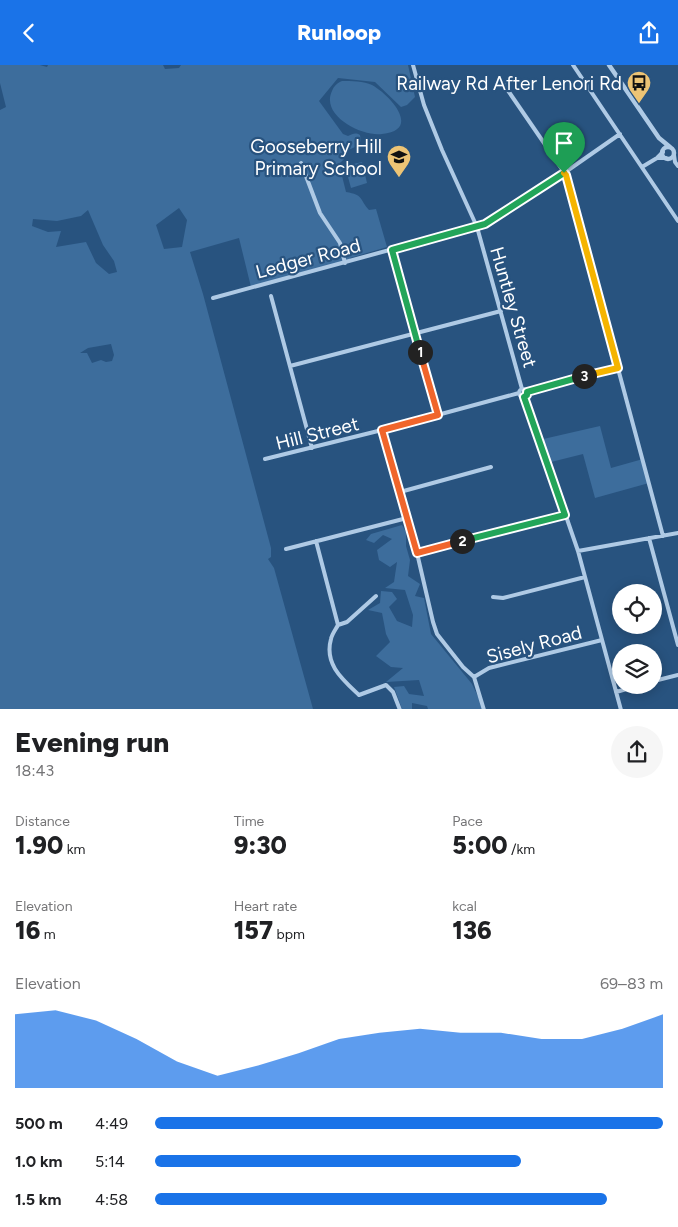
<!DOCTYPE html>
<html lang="en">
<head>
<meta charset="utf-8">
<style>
	:root { --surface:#fff; --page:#f6f6f6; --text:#202124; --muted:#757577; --accent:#1a73e8 }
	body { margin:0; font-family:Figtree,sans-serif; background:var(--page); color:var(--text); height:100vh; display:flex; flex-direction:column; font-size:19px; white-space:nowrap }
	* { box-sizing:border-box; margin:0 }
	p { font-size:16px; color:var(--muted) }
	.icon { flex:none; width:28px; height:28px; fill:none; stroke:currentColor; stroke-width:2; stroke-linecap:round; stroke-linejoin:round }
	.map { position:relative; height:644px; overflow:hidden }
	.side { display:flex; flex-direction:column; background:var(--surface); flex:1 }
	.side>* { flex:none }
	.tools { position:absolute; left:612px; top:519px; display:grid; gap:10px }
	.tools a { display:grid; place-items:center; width:50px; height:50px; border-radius:50%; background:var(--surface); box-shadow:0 2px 12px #0003; font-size:25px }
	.pin { position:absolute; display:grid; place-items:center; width:42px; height:42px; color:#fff; margin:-51px -21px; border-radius:50% 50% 50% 0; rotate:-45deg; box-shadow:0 0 5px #0007 }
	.pin .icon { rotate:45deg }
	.km { position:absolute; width:25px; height:25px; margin:-12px; border-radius:50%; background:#222; color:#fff; font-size:14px; line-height:25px; text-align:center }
	.round { display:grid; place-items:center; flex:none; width:52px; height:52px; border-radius:26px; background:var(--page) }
	.head { display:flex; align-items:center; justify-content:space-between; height:85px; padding:0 15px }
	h1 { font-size:28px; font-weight:800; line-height:38px }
	.figures { display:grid; grid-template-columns:repeat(3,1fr); gap:8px; height:85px; padding:5px 15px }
	.figures div { display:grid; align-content:center }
	.figures b { font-size:25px; font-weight:800 }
	.figures small { font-size:14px; font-weight:400 }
	.figures p { font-size:14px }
	.chart { height:140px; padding:10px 15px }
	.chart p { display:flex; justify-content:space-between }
	.chart svg { width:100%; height:90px; margin-top:5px; fill:var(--accent); opacity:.7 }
	ul { padding:0 15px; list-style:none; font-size:16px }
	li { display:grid; grid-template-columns:80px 60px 1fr; align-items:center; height:38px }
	li i { height:12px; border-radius:6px; background:var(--accent) }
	header { display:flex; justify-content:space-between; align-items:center; height:65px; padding:0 15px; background:var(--accent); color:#fff; font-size:22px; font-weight:800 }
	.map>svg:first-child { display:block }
	.green { fill:#3d6d9c; fill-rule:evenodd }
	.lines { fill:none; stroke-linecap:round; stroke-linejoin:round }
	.minor { stroke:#afcae5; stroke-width:4 }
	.tertiary { stroke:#afcae5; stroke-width:4.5 }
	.split-1-casing { stroke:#fff; stroke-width:10 }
	.split-2-casing { stroke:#fff; stroke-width:10 }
	.split-3-casing { stroke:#fff; stroke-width:10 }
	.split-4-casing { stroke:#fff; stroke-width:10 }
	.split-1 { stroke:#22a559; stroke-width:6 }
	.split-2 { stroke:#f0652b; stroke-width:6 }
	.split-3 { stroke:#22a559; stroke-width:6 }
	.split-4 { stroke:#f5b400; stroke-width:6 }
	.labels { text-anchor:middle; stroke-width:4.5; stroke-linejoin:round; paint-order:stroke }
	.poi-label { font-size:19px; fill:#fff; stroke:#28537f; text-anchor:end }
	.street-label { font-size:19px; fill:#fff; stroke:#28537f }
</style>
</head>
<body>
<header><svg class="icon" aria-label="back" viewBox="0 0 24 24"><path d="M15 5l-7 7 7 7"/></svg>Runloop<svg class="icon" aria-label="share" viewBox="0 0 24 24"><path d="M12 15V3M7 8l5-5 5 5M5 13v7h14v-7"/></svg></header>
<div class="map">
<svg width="678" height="645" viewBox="0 0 678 645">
	<rect width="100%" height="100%" fill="#28537f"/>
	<!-- green -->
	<path class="green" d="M0,0h40l7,2 1,-2h115l2,4 14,-1 2,-3h227l7,32 -8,8 -6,2 -26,-25 -37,-4 -19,23 24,33 5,2c5,-2 7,-4 12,-1l1,6 -6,6 -11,5v7l-5,5 7,28c18,3 13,7 23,18l7,-1 11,38 -37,11 1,3 -100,26 -12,-49 -49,14 13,42 68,254v9l-3,2 6,9 39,141h-313v-599l6,-3 -6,-24zM179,143l8,12 -5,27 -18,2 -8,-24zM88,145l15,35 11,16 3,11 -8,2 -13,-11 -10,-21 -30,5 5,-16 -13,1 -16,-6 1,-7 24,2 24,-5zM111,279l3,11 -2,6 -6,1 -5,-2 -9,3 -5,-10h-7l8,-5z
		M342,16c9,0 22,0 30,4 18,10 50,45 10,49 -19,3 -62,-18 -50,-43 2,-5 5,-8 10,-10z
		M362,97l5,21 -16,5 -6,-22z
		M600,361l11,42 32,-9 6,24 -54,15 -12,-44 -36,9 -8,-23z
		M402,460l4,7v14l4,14 -2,16 12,8 -5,12 9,2 7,36 41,50 12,25h-56l-1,-3 -15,-3v6h-10l-8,-22 10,-1 5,8 15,2 -5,-16 -33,2 17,-14 -12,-1 -15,-11 14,-14 -4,-8 -4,-21 -14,-3 12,-7 1,-12 11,1 5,7 -8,8 8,14 15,6 1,-12 -8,-25 -20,-2 9,-6 3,-20 -7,5 -11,-7 -2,-10 15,-11 -9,-4 -9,8 -8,-3 5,-6z"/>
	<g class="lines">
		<!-- minor -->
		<path class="minor" d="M413,0l11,40 18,45 35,77 45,162
			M573,0l105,156
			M500,14l66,96 97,361
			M674,90l1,7 3,4
			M657,93h9
			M301,98l19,50 20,30 5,20
			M642,102l15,-9 6,-6
			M392,185l46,165
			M271,231l41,152
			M213,233l272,-74 79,-51 56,-39
			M290,301l211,-55
			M519 328a4 4 0 1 1 8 0a4 4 0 1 1-8 0Z
			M527,327l91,-24
			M525,332l53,154 43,159
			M382,365l35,123 16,69 4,12 26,33 11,10 10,33
			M265,394l117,-29 137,-37
			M400,427l91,-25
			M649,473l29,107
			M316,476l22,84c-2,4 -6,9 -7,14 -7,25 11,40 28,56l27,-10 7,7 7,18
			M286,484l121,-31
			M578,486l100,-18
			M417,488l148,-38
			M493,532l10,1 82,-21
			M338,560l9,-3 29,-26
			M474,612l15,-9 113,-28
			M654,616l24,-6
			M616,627l25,-7"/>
		<!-- tertiary -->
		<path class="tertiary" d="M609,0l50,73 11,9
			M662 88a6 6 0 1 1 12 0a6 6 0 1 1-12 0Z"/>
	</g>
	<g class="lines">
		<defs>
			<path id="split-1" d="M420,287l-28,-102 93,-26 79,-51"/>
			<path id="split-2" d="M420,287l18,63 -56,15 35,123 45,-12"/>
			<path id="split-3" d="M462,476l103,-26 -41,-118 3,-2v-3l57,-16"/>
			<path id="split-4" d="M564,108l2,2 52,193 -34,8"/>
		</defs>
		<!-- split-1 casing -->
		<use href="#split-1" class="split-1-casing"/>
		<!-- split-2 casing -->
		<use href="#split-2" class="split-2-casing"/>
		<!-- split-3 casing -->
		<use href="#split-3" class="split-3-casing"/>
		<!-- split-4 casing -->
		<use href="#split-4" class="split-4-casing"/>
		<!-- split-1 -->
		<use href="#split-1" class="split-1"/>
		<!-- split-2 -->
		<use href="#split-2" class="split-2"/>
		<!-- split-3 -->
		<use href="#split-3" class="split-3"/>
		<!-- split-4 -->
		<use href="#split-4" class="split-4"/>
	</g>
	<!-- icons -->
	<defs>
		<symbol id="bus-pin" viewBox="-11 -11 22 30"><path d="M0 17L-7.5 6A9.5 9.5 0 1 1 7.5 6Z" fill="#edc475" stroke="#28537f"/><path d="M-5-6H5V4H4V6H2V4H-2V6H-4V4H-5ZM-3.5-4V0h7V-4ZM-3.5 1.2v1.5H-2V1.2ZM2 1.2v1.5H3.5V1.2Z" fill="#111"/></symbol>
		<symbol id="school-pin" viewBox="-11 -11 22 30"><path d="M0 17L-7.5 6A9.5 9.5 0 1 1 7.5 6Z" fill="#edc475" stroke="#28537f"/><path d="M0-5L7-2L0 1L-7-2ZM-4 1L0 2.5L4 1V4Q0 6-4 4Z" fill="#111"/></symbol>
	</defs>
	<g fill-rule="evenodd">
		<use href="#bus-pin" x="625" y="4" width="28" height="38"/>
		<use href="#school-pin" x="385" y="78" width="28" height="38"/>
	</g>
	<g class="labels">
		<!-- poi labels -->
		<g class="poi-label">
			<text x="622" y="25">Railway Rd After Lenori Rd</text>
			<text x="382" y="88">Gooseberry Hill<tspan x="382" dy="22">Primary School</tspan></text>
		</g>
		<!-- street labels -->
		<g class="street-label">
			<text transform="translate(308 193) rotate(-15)" y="7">Ledger Road</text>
			<text transform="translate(514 242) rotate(74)" y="7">Huntley Street</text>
			<text transform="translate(317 368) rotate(-14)" y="7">Hill Street</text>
			<text transform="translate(534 579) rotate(-15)" y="7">Sisely Road</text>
		</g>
	</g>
</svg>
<div class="tools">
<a><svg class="icon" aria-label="locate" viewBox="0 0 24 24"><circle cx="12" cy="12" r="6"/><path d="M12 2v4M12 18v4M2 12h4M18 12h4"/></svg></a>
<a><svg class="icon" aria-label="layers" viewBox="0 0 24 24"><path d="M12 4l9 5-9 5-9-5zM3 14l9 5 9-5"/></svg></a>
</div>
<div class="pin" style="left:564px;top:108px;background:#1e9e55"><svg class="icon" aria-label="arrive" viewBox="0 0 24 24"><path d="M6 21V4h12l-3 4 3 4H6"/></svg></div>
<b class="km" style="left:420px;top:287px">1</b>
<b class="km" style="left:462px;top:476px">2</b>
<b class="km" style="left:584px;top:311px">3</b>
</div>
<section class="side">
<div class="head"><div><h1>Evening run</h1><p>18:43</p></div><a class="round"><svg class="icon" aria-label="share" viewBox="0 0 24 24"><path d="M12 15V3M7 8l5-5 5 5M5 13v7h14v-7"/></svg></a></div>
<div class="figures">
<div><p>Distance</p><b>1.90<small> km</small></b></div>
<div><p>Time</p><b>9:30</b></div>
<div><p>Pace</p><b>5:00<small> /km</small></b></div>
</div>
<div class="figures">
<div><p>Elevation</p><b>16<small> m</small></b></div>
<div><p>Heart rate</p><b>157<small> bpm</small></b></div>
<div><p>kcal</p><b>136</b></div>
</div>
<div class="chart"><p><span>Elevation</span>69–83 m</p>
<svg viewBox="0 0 160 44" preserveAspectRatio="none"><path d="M0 44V8L10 6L20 11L30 20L40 31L50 38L60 33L70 27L80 20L90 17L100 15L110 17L120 17L130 20L140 20L150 15L160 8V44z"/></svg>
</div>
<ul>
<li><b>500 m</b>4:49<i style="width:100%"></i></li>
<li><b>1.0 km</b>5:14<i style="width:72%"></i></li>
<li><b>1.5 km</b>4:58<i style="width:89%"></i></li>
</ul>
</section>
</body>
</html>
